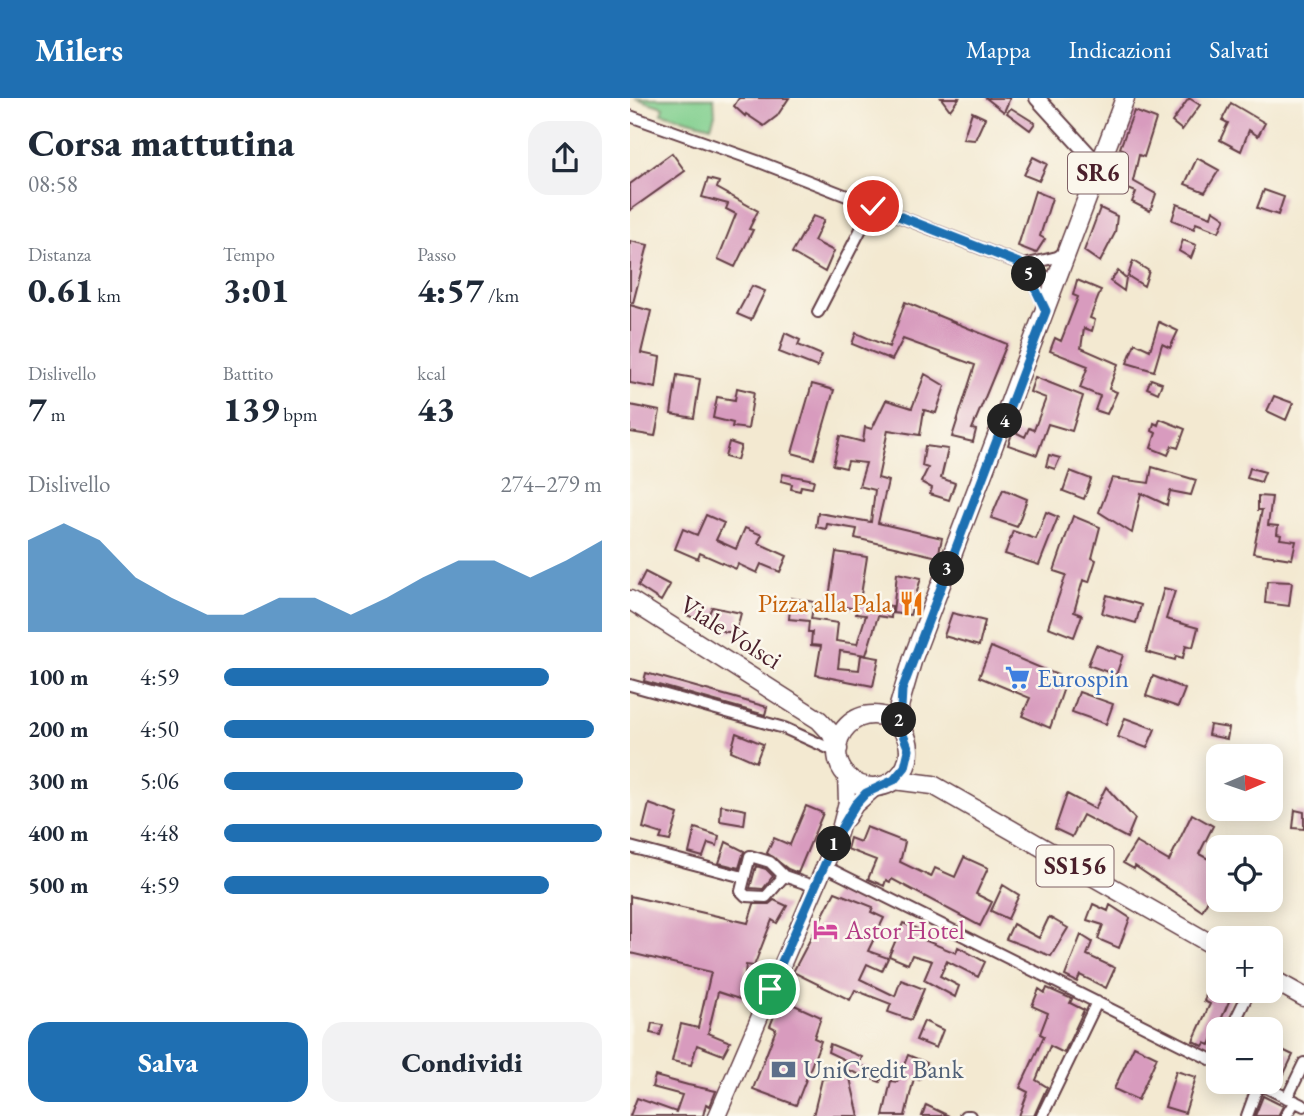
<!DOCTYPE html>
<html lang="it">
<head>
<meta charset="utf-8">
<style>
	:root { --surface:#fff; --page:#f2f2f3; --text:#1f2937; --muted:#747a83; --accent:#1f6fb2 }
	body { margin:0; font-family:"EB Garamond",serif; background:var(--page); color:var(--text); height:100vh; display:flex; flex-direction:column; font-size:26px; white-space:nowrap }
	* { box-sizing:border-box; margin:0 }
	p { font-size:23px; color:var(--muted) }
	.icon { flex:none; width:38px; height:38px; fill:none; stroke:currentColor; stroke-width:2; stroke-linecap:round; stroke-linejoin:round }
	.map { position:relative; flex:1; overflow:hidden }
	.side { display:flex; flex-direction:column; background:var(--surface); width:630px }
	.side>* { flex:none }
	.needle { width:46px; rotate:88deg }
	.controls { position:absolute; left:576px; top:646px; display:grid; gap:14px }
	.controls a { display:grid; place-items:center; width:77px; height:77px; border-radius:14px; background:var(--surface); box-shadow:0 4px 18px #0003; font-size:35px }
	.pin { position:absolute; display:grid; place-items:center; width:60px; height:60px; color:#fff; margin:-30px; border:4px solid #fff; border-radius:50%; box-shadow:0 2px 7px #0007 }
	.km { position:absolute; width:35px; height:35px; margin:-18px; border-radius:50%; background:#222; color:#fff; font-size:19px; line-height:35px; text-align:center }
	.round { display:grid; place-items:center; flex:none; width:74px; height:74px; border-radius:21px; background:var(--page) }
	.headline { display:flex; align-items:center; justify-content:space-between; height:119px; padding:0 28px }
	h1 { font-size:38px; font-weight:800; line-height:52px }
	.figures { display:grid; grid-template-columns:repeat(3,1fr); gap:10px; height:119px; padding:7px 28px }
	.figures div { display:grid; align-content:center }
	.figures b { font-size:35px; font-weight:800 }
	.figures small { font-size:19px; font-weight:400 }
	.figures p { font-size:19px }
	.chart { height:196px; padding:14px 28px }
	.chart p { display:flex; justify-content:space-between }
	.chart svg { width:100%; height:126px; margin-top:7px; fill:var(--accent); opacity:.7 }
	.button { display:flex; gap:14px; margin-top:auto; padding:14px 28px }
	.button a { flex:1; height:80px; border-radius:21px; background:var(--accent); color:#fff; font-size:28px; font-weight:800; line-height:80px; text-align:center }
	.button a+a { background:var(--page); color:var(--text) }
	ul { padding:0 28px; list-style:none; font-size:23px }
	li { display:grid; grid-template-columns:112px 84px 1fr; align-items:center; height:52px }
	li i { height:18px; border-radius:9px; background:var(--accent) }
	header { display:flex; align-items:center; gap:42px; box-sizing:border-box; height:98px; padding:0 35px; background:var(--accent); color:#fff }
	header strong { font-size:33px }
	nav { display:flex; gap:38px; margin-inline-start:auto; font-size:24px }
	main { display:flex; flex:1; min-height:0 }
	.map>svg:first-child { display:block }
	.green { fill:#81cf8e; stroke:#66775c; stroke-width:2 }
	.building { fill:#d89bbe }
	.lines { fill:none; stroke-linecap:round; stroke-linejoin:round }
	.minor-casing { stroke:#633d44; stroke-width:14 }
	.tertiary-casing { stroke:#633d44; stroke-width:18 }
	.secondary-casing { stroke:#633d44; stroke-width:19 }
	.primary-casing { stroke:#633d44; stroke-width:21 }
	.minor { stroke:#fff; stroke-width:10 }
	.tertiary { stroke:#fff; stroke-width:14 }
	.secondary { stroke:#fff; stroke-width:16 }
	.primary { stroke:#fff; stroke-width:18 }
	.route-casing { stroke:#fff; stroke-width:14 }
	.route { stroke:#1f6fb2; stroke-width:9 }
	.labels { text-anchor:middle; stroke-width:5; stroke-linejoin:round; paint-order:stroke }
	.shield { fill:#fbf7ec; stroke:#7f6065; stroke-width:2 }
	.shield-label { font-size:24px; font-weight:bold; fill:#4a1f2b }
	.food-label { font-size:26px; fill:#c56008; stroke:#fbf7ec; text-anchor:end }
	.street-label { font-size:26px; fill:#4a1f2b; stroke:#fbf7ec }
	.shop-label { font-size:26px; fill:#366cbe; stroke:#fbf7ec; text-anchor:start }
	.hotel-label { font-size:26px; fill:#b23c85; stroke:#fbf7ec; text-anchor:start }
	.service-label { font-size:26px; fill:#4e5e75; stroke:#fbf7ec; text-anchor:start }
</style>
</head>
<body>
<header>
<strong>Milers</strong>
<nav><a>Mappa</a><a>Indicazioni</a><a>Salvati</a></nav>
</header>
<main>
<section class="side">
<div class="headline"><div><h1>Corsa mattutina</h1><p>08:58</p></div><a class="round"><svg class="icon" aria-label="share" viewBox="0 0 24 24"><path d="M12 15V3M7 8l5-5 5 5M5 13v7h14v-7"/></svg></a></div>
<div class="figures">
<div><p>Distanza</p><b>0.61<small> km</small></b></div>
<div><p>Tempo</p><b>3:01</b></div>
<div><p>Passo</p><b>4:57<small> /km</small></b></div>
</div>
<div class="figures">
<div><p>Dislivello</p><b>7<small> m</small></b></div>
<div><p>Battito</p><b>139<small> bpm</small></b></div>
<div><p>kcal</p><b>43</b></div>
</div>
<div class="chart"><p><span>Dislivello</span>274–279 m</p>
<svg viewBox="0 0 160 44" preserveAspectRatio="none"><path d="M0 44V12L10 6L20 12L30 25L40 32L50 38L60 38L70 32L80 32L90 38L100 32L110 25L120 19L130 19L140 25L150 19L160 12V44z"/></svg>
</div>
<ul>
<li><b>100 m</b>4:59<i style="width:86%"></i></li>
<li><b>200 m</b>4:50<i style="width:98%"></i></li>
<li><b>300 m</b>5:06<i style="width:79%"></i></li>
<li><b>400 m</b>4:48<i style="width:100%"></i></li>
<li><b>500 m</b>4:59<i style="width:86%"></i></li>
</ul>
<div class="button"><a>Salva</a><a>Condividi</a></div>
</section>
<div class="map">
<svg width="674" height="1018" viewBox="0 0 674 1018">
	<rect width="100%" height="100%" fill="#fbf7ec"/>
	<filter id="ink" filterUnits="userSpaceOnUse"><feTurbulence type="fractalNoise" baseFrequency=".0143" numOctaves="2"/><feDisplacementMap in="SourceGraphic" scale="14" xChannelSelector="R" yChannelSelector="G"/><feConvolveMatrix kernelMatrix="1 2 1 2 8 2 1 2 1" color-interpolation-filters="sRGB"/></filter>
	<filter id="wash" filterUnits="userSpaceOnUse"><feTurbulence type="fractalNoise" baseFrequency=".00686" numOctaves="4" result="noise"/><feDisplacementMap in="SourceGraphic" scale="28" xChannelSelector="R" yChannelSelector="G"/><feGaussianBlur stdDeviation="1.57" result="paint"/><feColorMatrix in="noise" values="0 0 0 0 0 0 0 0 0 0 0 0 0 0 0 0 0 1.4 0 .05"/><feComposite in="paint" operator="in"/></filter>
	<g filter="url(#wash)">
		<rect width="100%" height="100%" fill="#f3e9d1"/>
		<!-- green -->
		<path class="green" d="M5,0h79l1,16 -4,12 -49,-13 1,-6z"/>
		<g id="blocks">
			<!-- building -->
			<path class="building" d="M109,0h50l-12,18 -13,10 -18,-12 -1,2 -11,-10z
				M311,0h18l-9,12z
				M356,0h24l-6,14z
				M559,0l11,7 -18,25 -10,-8z
				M601,5l34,20 -7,13 -9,-6 -8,21 -21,-11 8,-17 -6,-3z
				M381,10l24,15 -5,7 -23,-17z
				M504,13l22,8 -12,38 -5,-2 -6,26 23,13 -6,17 -18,-9 4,-10 -25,-10 14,-32 -5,-2z
				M342,14l13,6 -10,22 -12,-1z
				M42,55l13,18 -55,39v-26z
				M403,59l14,7 -8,17 -15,-6z
				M567,60l22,12 -14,22 -20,-8z
				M78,81l11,3 -2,6 41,23 -9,18 4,1 -18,37 -17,-8 18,-45 -10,-5 2,-5 -26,-7z
				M634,92l20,7 -6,18 -21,-7z
				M405,93l17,7 -12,38 5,3 -9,14 -18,-7z
				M547,106l34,13 2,-7 12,8 -6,14 -23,-9 -2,6 -22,-9z
				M470,110l17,8 -2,17 -15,29 -16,-11z
				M183,118l11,4 -10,21 20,10 -9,21 -33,-19z
				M553,142l13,5 -5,13 -12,-7z
				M0,143l18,4 -15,58 -3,-1z
				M503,163l16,10 -5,15 -16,-10z
				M488,173l8,7 -2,13 -14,-10z
				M447,182l24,10 -11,28 5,2 -3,11 -8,-3 -3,20 37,16 -9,25 8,3 -10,22 -12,-4 5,-14 -20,-8 8,-22 -38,-15 5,-13 6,3 17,-44 -5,-2z
				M122,188l13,5 -14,29 -14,-6z
				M275,204l102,42 -35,85 4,1 -3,12 -21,-5 23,-72 -72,-26 -11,21 -40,-16 4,-11 33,14z
				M0,207l21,6 -10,42 19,4 -4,31 -26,-5z
				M529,224l19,9 -8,17 -8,-4 -8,27 -27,-8 8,-20 15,7z
				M155,235l15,7 -2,5 24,10 -5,12 -38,-15z
				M295,276l20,12 -9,27 -12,-3 -4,25 -32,-5 -10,48 10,3 -10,42 64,15 -4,19 -83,-19 2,-9 -30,-5 -1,5 -10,-2 2,-14 53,9 4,-32 -16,-4 7,-23 -18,-2 -2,7 -13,-3 7,-29 23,6 2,-15 7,2 14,-29 26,8z
				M47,277l23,4 -6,39 -23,-4z
				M405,279l48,19 -11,35 -24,-7 -11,31 -29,-10 5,-14 12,6 4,-9 5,2 12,-32 -16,-6z
				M521,281l11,4 -4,10 -11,-5z
				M182,286l22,6 -20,69 -22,-6z
				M107,290l17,4 -6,37 -16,-2 1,-4 -20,-5 4,-21 18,3z
				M644,298l19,7 -7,17 -19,-9z
				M0,307l30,6 -5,25 -25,-4z
				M530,321l25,10 -7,19 -6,-2 -4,9 -17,-7 5,-15 -4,-2 2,-8 4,2z
				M99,344l12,4 -4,14 -12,-3z
				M295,348l23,3 -7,29 14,5 -6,17 -19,-6 2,-6 -11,-6 7,-14 -6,-2z
				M419,357l11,3 -5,11 -9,-3z
				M522,369l44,13 -5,15 -21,-4 -3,14 -26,-12 -9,40 -33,-21 13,-34 37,5z
				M620,370l15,4 -4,10 -14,-4z
				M440,373l21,8 -7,20 -21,-8z
				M153,376l31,6 -2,8 -11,-2 -1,5 -9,-2 1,-5 -11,-3z
				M373,391l24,10 -10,28 -26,-9z
				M628,398l14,1 -4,28 10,1 -1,8 4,1 -1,4 16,2 -4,18 -39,-6 9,-43h-4z
				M416,414l12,5 -19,48 -34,-11 8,-23 23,8z
				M76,417l18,8 -8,17 20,9 9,-21 17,7 -4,8 29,13 -7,16 -19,-8 -4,9 -19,-9 -2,5 -36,-16 -2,6 -23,-10 8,-20 14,6z
				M443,418l27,11 -8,31 4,2 -7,22 -6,-2 -9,32 8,3 -8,22 -26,-10 18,-52 -12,-4z
				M206,454l31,5 -7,44 32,5 -1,12 -13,-2 -12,39 -26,-4 -2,17 21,2 2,-15 18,3 -6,28 -57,-11 5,-29 -10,-1 1,-13h-4l1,-11 -20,-2 2,-21 23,4 -3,17 27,4 -2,18 21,3 9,-29 -10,-1 1,-5 -29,-5z
				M15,474l25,13 -9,16 -23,-15z
				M267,475l24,5 -11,37 -17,-2z
				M637,483l25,1 -3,24 -24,-3z
				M534,490l11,3 -9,28 32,9 -5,19 -7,-2 -3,13 -7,-2 -1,4 -29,-8z
				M477,497l34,10 -5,18 -34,-10z
				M62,508l16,10 4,-9 29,6 -5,19h-11l-38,-17z
				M322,515l33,8 -6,25 -35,-10z
				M466,547l27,10 -7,20 -28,-10z
				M361,549l76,32 -17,49 -28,-12 8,-18 -51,-21z
				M16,575l121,34 -2,8 -121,-34z
				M523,578l32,13 -7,18 -32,-11z
				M449,594l34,12 -7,20 -34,-12z
				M495,620l30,11 -8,19 -29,-11z
				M580,627l19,3 -2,11 -19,-4z
				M106,635l27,11 -7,18 -25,-11z
				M476,689l29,32 -8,19 -44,-23 -11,22 -17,-8 12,-35 28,15z
				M19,706l29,10 -8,27 -10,-2 2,-5 -19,-6z
				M91,707l25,5 -2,15 -24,-4z
				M176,708l17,7 -25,60 -10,-4 -21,-16 7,-15 16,7z
				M665,712l9,2v17l-11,-1z
				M562,716l21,12 -14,28 19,10v17l-16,30 -67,-45 -1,3 -11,-6 13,-21 33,19z
				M236,729l39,15 -5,20 31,15 4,-9 20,9 9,-20 24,11 -12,26 16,8 -12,24 -88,-47 -2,3 -4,-2 -2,6 -16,-7 8,-19 -29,-11 3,-11 10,4z
				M65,730l24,8 -2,10 -9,-3 -5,14 -14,-4z
				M96,744l18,9 -5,17 -20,-5z
				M126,768l10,3 7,7 -10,13 -13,-1z
				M373,787l16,10 -11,24 -17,-8z
				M205,794l38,15 -2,5 13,6 -16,33 20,7 -6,13 -15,-7 -7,15 35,17 6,-16 23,9 -13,31 -23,-8 3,-8 -36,-14 -5,10 -57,-28z
				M0,798l118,27 6,-19h15l5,-4 13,6 -10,17 -5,-3 -18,46 -8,-1 -4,35 -24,-8 -10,41 22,9 -7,13 -26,-10 -6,20 -19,-4 9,-37 17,4 13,-56 -81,-19z
				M463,806l15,7 2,-6 20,13 -11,30 -21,-9 5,-14 -16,-5z
				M419,819l19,11 -17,28 -45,-17 7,-15 26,14z
				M273,825l19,8 -3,7 37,15 2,-6 27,15 -7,15 -31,-16 -7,15 19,10 -4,11 -31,-17 8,-19 -20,-6 -4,9 -19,-8z
				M451,837l11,7 -5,13 28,13 -9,20 -26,-13 -3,7 -12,-6z
				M588,862v30h16l-24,55 -5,-2 -2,3 -10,-5 17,-37 -6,-3z
				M417,890l25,11 -2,4 14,7 -20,43 -14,-7 -14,34 11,7 -13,29h-15l9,-24 -8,-4 24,-52 -4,-2 8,-21 -16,-7 7,-17 6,4z
				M151,901l40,18 -7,21 7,3 -25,64 -43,-16 23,-60 -6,-3z
				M294,923l19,9 -7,18 -20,-8z
				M22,925l11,2 -3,10 -10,-2z
				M200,946l32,13 -3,8 24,9 -3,8 -32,-12 11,46h-46l9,-37 15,-2 8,-17 -17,-8z
				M640,946l23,11 -9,19 -14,-7z
				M504,948l23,11 -19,43 -24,-11z
				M278,957l19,8 -8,17 -5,-2 -9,38h-22l8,-35 6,1z
				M546,973l20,6 -11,36 -20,-6z
				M25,978l33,9 28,6 -6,15 -4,-2 -3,12h-73l7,-18 39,14 6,-17 -30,-8z
				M633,998l20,10 -5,10h-23z
				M296,1007l23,11h-27z"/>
		</g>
	</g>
	<g filter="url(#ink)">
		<use href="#blocks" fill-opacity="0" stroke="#633d44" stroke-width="2"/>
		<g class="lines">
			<defs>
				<path id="minor" d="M0,18l127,45 267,104 26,14 9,-2
					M394,167l33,-8 10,-6
					M395,169l20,39
					M188,214l55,-106
					M0,587l154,43 53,24
					M0,749l113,30
					M194,768l394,197
					M154,778l-18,21 -20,-1 -5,-5 9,-35 20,6 14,14 32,11
					M601,931l19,-39
					M625,984l49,24
					M657,1000l17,-35
					M335,1018h5
					M412,1018l55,-114
					M617,1018l12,-33
					M656,1018l9,-15"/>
				<path id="tertiary" d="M407,0l63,69"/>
				<path id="secondary" d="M217,720l8,-13 22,-19
					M87,1018l122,-283 8,-31 -1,-28"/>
				<path id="primary" d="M0,502l189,120 12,13 7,16
					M207 653a36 36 0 1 1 72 0a36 36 0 1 1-72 0Z
					M270,629l-1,-21 14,-48 212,-560
					M264,682l39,5 285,163
					M640,880l34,19"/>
			</defs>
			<!-- minor casing -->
			<use href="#minor" class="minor-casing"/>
			<!-- tertiary casing -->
			<use href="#tertiary" class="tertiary-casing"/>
			<!-- secondary casing -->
			<use href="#secondary" class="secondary-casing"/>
			<!-- primary casing -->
			<use href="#primary" class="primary-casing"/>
			<!-- minor -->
			<use href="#minor" class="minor"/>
			<!-- tertiary -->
			<use href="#tertiary" class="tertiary"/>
			<!-- secondary -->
			<use href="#secondary" class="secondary"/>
			<!-- primary -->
			<use href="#primary" class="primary"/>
		</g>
	</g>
	<g class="lines" filter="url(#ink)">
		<defs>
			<path id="route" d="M140,891l69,-157 16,-27 11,-12 28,-13 11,-13 4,-17 -9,-23 2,-37 144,-379 -22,-46 -151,-59"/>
		</defs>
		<!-- route casing -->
		<use href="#route" class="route-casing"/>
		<!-- route -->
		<use href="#route" class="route"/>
	</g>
	<!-- icons -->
	<defs>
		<symbol id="restaurant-bare" viewBox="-9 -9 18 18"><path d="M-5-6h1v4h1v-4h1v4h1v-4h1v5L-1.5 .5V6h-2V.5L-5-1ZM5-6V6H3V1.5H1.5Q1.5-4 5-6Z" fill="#e8710a" stroke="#fbf7ec" stroke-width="2.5" paint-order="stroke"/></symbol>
		<symbol id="supermarket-bare" viewBox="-9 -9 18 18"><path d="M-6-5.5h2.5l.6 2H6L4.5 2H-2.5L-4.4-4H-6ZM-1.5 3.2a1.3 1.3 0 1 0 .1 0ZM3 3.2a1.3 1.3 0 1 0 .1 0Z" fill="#3f7fe0" stroke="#fbf7ec" stroke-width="2.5" paint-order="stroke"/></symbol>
		<symbol id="hotel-bare" viewBox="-9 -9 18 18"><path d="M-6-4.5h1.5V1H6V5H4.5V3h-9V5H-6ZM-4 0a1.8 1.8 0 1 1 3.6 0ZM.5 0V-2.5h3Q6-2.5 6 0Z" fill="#d1479c" stroke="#fbf7ec" stroke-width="2.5" paint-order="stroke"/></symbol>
		<symbol id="bank-bare" viewBox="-9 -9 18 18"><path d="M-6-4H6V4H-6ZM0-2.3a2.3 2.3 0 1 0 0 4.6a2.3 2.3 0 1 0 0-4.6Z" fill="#5c6f8a" stroke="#fbf7ec" stroke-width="2.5" paint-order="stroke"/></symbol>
	</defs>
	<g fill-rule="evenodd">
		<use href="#restaurant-bare" x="264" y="488" width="35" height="35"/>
		<use href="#supermarket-bare" x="370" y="562" width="35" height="35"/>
		<use href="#hotel-bare" x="178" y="814" width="35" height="35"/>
		<use href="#bank-bare" x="136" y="954" width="35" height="35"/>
	</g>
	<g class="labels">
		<!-- shield labels -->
		<g class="shield">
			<rect x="438" y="54.5" width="60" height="41" rx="5"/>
			<rect x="406.5" y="747.5" width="77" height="41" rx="5"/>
		</g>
		<g class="shield-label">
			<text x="468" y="83">SR6</text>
			<text x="445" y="776">SS156</text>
		</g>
		<!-- food labels -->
		<g class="food-label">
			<text x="262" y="514">Pizza alla Pala</text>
		</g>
		<!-- street labels -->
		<g class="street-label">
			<text transform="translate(101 534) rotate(32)" y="9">Viale Volsci</text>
		</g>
		<!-- shop labels -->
		<g class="shop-label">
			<text x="407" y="589">Eurospin</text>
		</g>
		<!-- hotel labels -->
		<g class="hotel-label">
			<text x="215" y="841">Astor Hotel</text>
		</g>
		<!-- service labels -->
		<g class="service-label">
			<text x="173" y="980">UniCredit Bank</text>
		</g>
	</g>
</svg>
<div class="controls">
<a><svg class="needle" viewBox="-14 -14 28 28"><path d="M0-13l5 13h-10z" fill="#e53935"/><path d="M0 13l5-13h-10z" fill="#747a83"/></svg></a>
<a><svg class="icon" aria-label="locate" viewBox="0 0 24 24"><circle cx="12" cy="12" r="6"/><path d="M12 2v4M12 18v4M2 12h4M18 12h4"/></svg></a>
<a>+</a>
<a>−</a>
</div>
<div class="pin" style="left:140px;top:891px;background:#1e9e55"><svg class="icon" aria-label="arrive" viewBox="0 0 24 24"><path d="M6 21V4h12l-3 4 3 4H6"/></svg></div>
<div class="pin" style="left:243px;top:108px;background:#d93025"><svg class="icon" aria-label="check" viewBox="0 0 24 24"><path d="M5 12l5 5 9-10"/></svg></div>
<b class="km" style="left:204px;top:746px">1</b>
<b class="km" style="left:269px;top:622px">2</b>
<b class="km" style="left:317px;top:471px">3</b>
<b class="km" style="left:375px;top:323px">4</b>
<b class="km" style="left:399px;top:176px">5</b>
</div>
</main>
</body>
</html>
